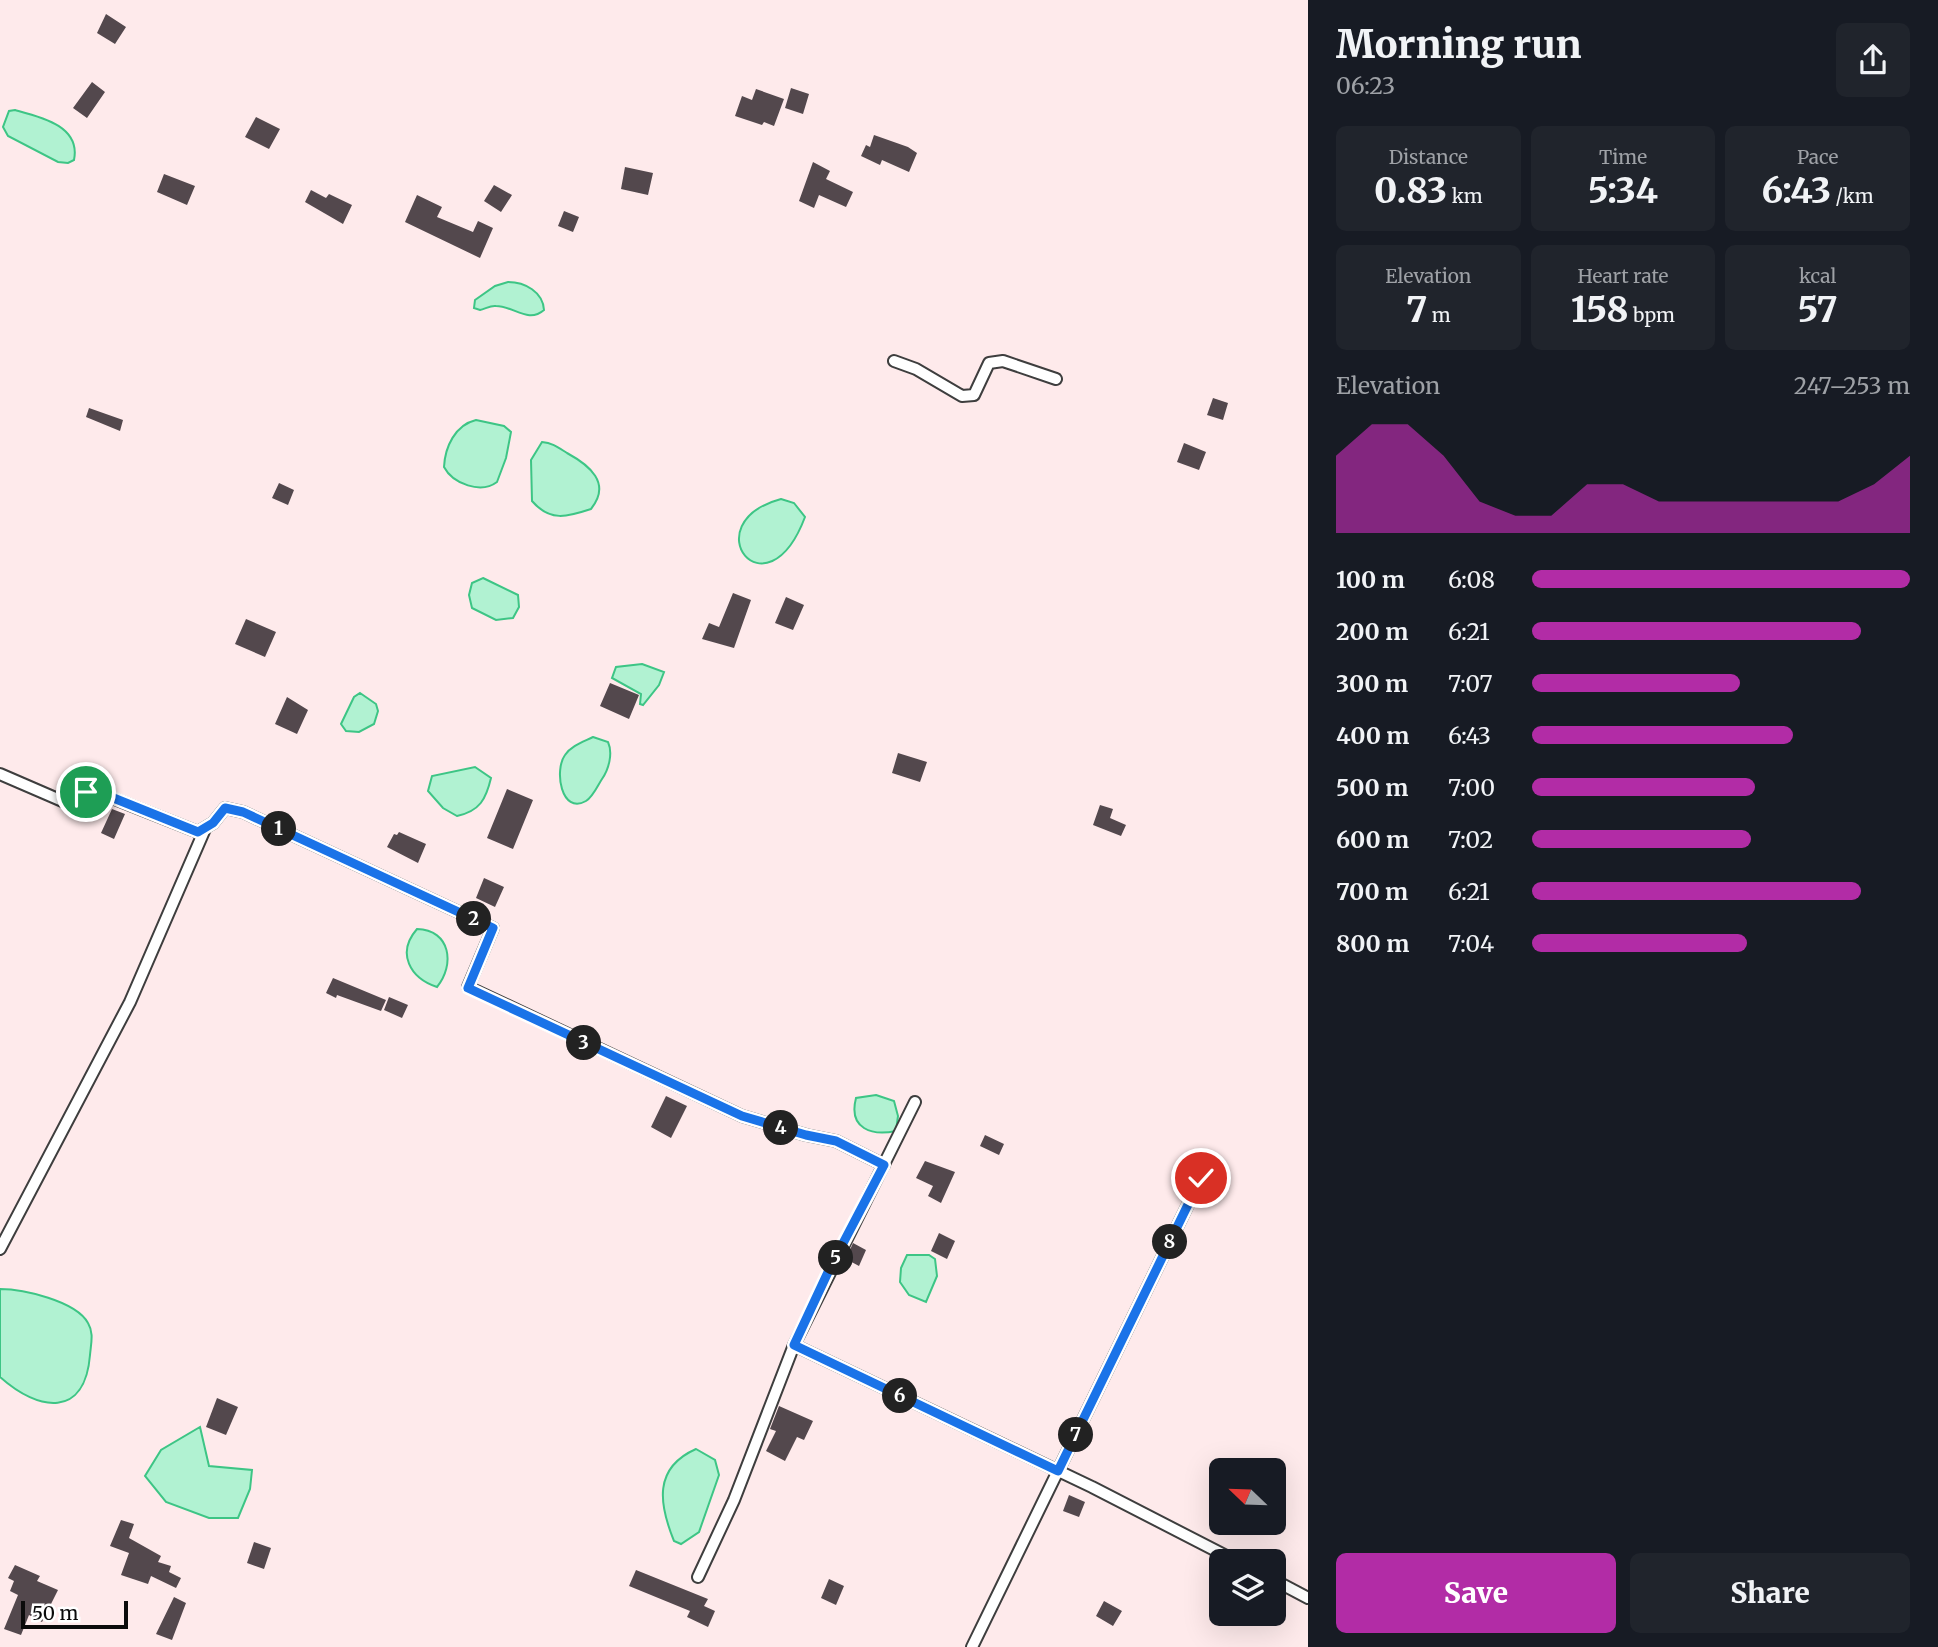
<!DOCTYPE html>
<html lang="en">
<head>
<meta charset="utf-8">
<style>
	:root { --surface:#171b24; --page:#20242c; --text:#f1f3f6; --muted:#9ea1a6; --accent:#b22ca6 }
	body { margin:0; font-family:Merriweather,serif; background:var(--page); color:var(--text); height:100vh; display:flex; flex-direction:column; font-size:26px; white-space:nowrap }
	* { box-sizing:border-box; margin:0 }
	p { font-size:23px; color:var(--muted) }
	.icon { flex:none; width:38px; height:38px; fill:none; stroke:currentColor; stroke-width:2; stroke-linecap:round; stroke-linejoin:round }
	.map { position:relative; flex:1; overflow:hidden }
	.sheet { display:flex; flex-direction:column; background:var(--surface); width:630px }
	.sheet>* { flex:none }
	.needle { width:46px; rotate:293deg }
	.tools { position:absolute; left:1209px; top:1458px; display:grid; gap:14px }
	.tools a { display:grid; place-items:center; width:77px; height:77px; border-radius:10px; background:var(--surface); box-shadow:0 7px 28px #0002; font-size:35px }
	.scale { position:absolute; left:21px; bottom:18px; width:107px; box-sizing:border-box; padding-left:7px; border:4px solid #0b0b0b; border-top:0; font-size:19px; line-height:24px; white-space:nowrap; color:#0b0b0b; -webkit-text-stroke:5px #fff; paint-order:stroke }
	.pin { position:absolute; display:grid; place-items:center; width:60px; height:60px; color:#fff; margin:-30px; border:4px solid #fff; border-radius:50%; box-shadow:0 2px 7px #0007 }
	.km { position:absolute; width:35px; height:35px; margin:-18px; border-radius:50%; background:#222; color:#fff; font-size:19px; line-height:35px; text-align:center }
	.round { display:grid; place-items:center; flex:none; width:74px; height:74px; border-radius:10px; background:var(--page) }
	.overview { display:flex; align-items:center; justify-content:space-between; height:119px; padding:0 28px }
	h1 { font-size:38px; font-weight:800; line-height:52px }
	.metrics { display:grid; grid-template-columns:repeat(3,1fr); gap:10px; height:119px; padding:7px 28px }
	.metrics div { display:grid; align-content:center; border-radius:10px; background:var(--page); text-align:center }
	.metrics b { font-size:35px; font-weight:800 }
	.metrics small { font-size:19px; font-weight:400 }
	.metrics p { font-size:19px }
	.chart { height:196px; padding:14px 28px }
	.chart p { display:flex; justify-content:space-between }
	.chart svg { width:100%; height:126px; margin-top:7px; fill:var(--accent); opacity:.7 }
	.button { display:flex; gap:14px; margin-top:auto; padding:14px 28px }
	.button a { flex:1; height:80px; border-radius:10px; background:var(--accent); color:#fff; font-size:28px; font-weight:800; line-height:80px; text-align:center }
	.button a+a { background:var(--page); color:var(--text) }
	ul { padding:0 28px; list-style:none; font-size:23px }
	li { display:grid; grid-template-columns:112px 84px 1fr; align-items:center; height:52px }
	li i { height:18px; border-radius:9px; background:var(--accent) }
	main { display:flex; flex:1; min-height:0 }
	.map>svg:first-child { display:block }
	.water { fill:#b1f2d2; stroke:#3dc585; stroke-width:2 }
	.building { fill:#53484d }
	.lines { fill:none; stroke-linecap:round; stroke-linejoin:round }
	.street-casing { stroke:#3e3e3e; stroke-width:14 }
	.street { stroke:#fff; stroke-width:10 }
	.route-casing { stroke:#fff; stroke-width:14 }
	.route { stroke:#1a73e8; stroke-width:9 }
</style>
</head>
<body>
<main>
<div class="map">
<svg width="1308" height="1647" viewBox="0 0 1308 1647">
	<rect width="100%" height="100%" fill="#feeaeb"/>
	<!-- water -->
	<path class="water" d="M15,110c26,7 66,16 59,50l-6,3 -10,-1 -50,-26 -5,-9 6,-16z
		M508,282c17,0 35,10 36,28 -16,14 -30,-4 -48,-4 -5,-1 -11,3 -16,4l-6,-2 1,-8 20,-14z
		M476,420l28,6 7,6 -5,26 -9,24c-16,12 -44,2 -53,-15 1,-20 11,-42 32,-47z
		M542,442c11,1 17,6 25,11 22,12 45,30 24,56 -24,8 -41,13 -59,-8l-1,-41z
		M781,499l13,4 11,14c-39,103 -113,6 -24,-18z
		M483,578l35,17 1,12 -6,11 -17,2 -24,-12 -3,-13 3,-12z
		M642,664l22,8 -5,13 -16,20 -3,-1 1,-10 -29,-16 4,-11z
		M360,693l16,11 2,7 -4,13 -15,8 -13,-1 -5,-7 13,-27z
		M593,737l15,5c5,11 1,27 -6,37 -4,6 -9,18 -16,22 -25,14 -32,-31 -21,-46 6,-9 18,-13 28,-18z
		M475,767l16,11c-5,21 -11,33 -34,38l-14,-8 -15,-17 4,-15z
		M417,929c34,1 38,36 20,58 -27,-9 -41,-34 -20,-58z
		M876,1095l18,6 4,15 -2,15c-24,5 -48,-2 -40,-33z
		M907,1255h22l6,4 2,17 -11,26 -17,-7 -9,-13 1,-14z
		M0,1289c23,0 76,12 88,34 6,10 3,20 2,32 -5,63 -51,57 -90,22z
		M200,1427l9,39 43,4 -2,19 -12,29h-29l-43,-16 -21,-26 16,-26z
		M696,1449l19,11 4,15 -20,57 -18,12 -7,-3c-15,-37 -21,-73 22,-92z"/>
	<!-- building -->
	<path class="building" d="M106,14l20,13 -11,17 -18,-11z
		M92,82l13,10 -18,26 -14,-10z
		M791,88l18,6 -6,20 -18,-6z
		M756,89l28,10 -10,27 -10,-4 -2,3 -27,-9 7,-20 10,4z
		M256,117l24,12 -11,20 -24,-12z
		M874,135l34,12 9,6 -8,19 -27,-12 -2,5 -19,-9 5,-11 4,2z
		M813,162l17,9 -4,8 27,13 -7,15 -27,-12 -5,13 -15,-7z
		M625,167l28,6 -5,22 -27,-6z
		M164,174l31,12 -8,19 -30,-13z
		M494,185l18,10 -11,17 -17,-11z
		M311,190l15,8 3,-4 23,11 -9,19 -38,-22z
		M417,195l25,12 -5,10 36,15 5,-11 15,7 -13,30 -75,-36z
		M564,211l15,6 -6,15 -15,-6z
		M1213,398l15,5 -5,17 -16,-5z
		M89,408l34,12 -3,11 -34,-14z
		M1184,443l22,9 -7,18 -22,-8z
		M279,483l15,7 -6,15 -16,-7z
		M733,593l18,7 -17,48 -32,-9 7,-16 10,4z
		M786,597l18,8 -11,25 -18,-7z
		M246,619l30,13 -11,25 -30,-13z
		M610,683l29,12 -10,24 -29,-13z
		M287,697l21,13 -11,24 -22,-10z
		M898,753l29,9 -7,20 -28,-9z
		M507,789l26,11 -20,49 -26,-11z
		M1100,805l13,4 -3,9 16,7 -5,11 -28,-11z
		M112,809l13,5 -11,25 -13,-6z
		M399,832l27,12 -8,19 -31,-16 7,-13 3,1z
		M484,878l20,9 -9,20 -19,-9z
		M333,978l53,22 -5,11 -44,-16 -1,3 -10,-5z
		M389,997l19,8 -6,13 -18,-8z
		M666,1096l21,10 -16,32 -20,-11z
		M985,1135l19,9 -5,11 -19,-9z
		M925,1161l30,11 -14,31 -13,-7 5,-10 -17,-8z
		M939,1233l16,8 -8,18 -16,-8z
		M853,1243l13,7 -7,16 -13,-7z
		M217,1398l21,9 -12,28 -20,-8z
		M779,1406l34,15 -9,19 -7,-3 -12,24 -19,-10 10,-20 -6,-2z
		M1069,1495l16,7 -6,15 -16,-6z
		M121,1520l13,4 -5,14 32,18 -3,6 13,4 -2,6 12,6 -5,10 -25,-12 -3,8 -27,-9 8,-22 -19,-7z
		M254,1542l17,6 -7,21 -17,-6z
		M15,1565l25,11 -3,5 21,9 -16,32 -13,-7 -8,20 -17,-6 14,-34 -8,-4 4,-10 -6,-3z
		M636,1570l72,29 -4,7 11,5 -7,16 -21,-10 3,-6 -61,-25z
		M829,1579l15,7 -8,19 -15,-7z
		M174,1597l12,6 -14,37 -16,-6z
		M1104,1601l18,10 -9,15 -17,-10z"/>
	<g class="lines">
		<defs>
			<path id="street" d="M894,361l22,8 46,27 12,-1 15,-32 14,-2 53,18
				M0,774l67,29c13,0 17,-14 30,-11l101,40 15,-9 12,-15 18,4 250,116 -25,59 274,129 64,19 30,6 48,24
				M0,1249l130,-247 75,-173
				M794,1345l298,142 144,74
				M698,1577l36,-77 60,-155 121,-243
				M1274,1580l34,18
				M972,1647l229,-469"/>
		</defs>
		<!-- street casing -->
		<use href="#street" class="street-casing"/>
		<!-- street -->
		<use href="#street" class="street"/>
	</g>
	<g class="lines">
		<defs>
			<path id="route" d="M86,792l6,-1 14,4 92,37 15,-9 12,-15 18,4 250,116 -25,60 274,128 64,19 30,6 48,24 -55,105 -35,75 264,126 143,-293"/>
		</defs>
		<!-- route casing -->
		<use href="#route" class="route-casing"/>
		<!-- route -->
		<use href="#route" class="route"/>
	</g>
</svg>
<div class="tools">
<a><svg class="needle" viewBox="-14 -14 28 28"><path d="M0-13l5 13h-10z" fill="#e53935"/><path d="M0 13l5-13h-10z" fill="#9ea1a6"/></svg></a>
<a><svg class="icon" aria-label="layers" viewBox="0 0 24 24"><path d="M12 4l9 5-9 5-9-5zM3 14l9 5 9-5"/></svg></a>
</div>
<div class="scale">50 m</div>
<div class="pin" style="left:86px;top:792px;background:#1e9e55"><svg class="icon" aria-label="arrive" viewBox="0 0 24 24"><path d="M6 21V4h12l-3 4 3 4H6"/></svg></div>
<div class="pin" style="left:1201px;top:1178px;background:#d93025"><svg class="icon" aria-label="check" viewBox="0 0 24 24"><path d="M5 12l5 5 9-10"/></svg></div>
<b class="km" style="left:279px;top:829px">1</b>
<b class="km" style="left:474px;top:919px">2</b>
<b class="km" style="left:584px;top:1043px">3</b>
<b class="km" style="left:781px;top:1128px">4</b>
<b class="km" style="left:836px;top:1258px">5</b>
<b class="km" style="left:900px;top:1396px">6</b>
<b class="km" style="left:1076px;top:1435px">7</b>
<b class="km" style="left:1170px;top:1242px">8</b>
</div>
<section class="sheet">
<div class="overview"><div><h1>Morning run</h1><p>06:23</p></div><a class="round"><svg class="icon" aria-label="share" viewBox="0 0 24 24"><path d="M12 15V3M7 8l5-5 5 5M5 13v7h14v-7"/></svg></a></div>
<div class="metrics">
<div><p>Distance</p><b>0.83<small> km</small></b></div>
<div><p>Time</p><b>5:34</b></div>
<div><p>Pace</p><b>6:43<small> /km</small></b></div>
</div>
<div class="metrics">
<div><p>Elevation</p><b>7<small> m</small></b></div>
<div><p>Heart rate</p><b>158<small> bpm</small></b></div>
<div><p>kcal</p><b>57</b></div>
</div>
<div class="chart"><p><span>Elevation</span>247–253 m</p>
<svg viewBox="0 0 160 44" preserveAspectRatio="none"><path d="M0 44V17L10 6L20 6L30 17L40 33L50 38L60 38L70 27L80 27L90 33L100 33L110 33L120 33L130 33L140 33L150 27L160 17V44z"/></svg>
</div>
<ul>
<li><b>100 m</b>6:08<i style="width:100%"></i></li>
<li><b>200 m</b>6:21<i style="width:87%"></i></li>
<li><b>300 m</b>7:07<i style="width:55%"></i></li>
<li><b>400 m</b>6:43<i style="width:69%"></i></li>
<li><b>500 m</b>7:00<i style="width:59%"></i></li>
<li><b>600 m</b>7:02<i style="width:58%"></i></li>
<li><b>700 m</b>6:21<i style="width:87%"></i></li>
<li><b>800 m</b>7:04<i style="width:57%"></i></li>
</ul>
<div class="button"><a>Save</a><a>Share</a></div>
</section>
</main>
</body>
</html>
